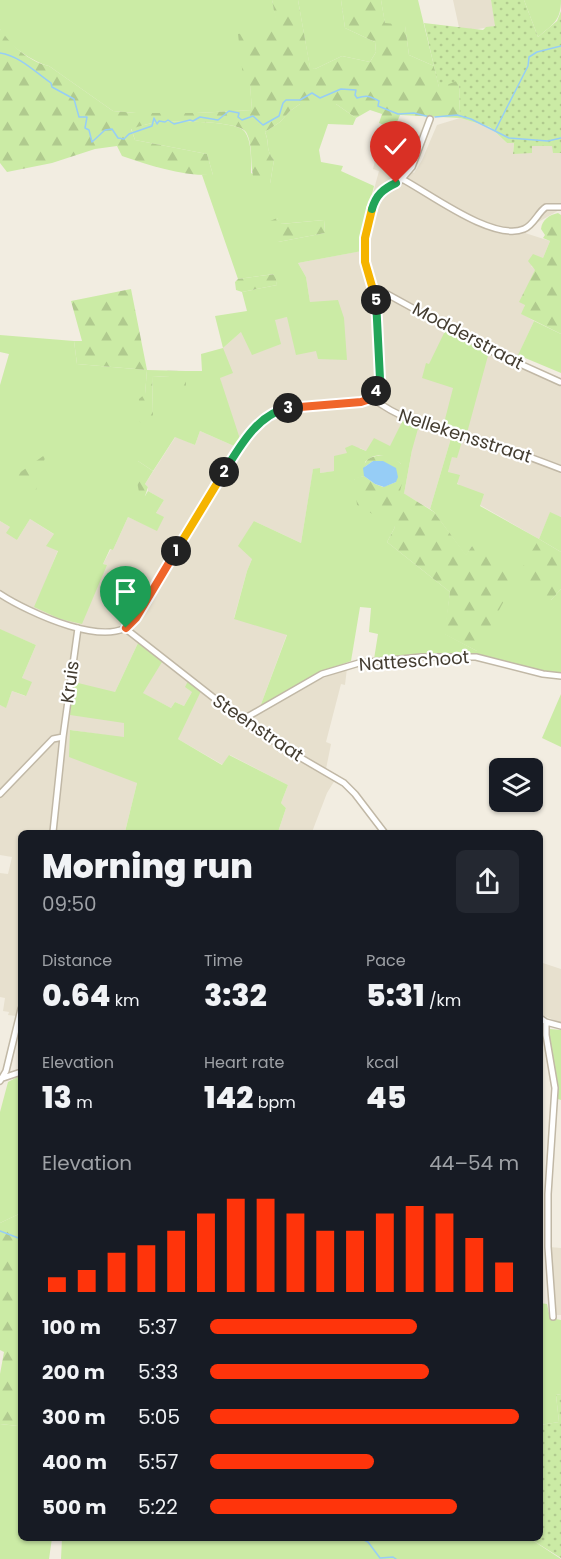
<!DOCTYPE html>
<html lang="en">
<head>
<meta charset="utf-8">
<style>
	:root { --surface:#171b24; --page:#242831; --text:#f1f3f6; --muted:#9ea1a6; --accent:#ff340b }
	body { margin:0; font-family:Poppins,sans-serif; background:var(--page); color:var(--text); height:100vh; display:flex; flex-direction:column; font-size:22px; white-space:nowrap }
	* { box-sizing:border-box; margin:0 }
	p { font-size:20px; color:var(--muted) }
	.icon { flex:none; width:33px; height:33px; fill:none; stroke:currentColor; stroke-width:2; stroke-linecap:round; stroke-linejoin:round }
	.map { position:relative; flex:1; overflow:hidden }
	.drawer { position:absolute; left:18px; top:830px; width:525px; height:711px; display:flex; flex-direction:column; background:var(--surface); border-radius:9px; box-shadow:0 2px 4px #0004 }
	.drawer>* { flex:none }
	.controls { position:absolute; left:489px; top:758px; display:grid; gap:12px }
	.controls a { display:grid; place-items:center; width:54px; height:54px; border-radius:9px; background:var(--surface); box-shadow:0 2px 4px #0004; font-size:30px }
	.pin { position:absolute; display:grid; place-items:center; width:51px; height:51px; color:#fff; margin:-62px -26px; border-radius:50% 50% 50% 0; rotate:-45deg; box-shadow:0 0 6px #0007 }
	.pin .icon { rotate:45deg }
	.km { position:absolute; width:30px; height:30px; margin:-15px; border-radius:50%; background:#222; color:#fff; font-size:16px; line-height:30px; text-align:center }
	.round { display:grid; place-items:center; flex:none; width:63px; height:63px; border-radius:9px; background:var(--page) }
	.head { display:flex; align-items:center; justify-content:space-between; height:102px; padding:0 24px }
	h1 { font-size:33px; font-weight:800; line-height:45px }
	.metrics { display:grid; grid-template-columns:repeat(3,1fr); gap:9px; height:102px; padding:6px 24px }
	.metrics div { display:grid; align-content:center }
	.metrics b { font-size:30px; font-weight:800 }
	.metrics small { font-size:16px; font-weight:400 }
	.metrics p { font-size:16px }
	.chart { height:168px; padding:12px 24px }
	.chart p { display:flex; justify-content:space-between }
	.chart svg { width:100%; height:108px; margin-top:6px; stroke:var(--accent); stroke-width:6 }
	ul { padding:0 24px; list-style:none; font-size:20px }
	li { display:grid; grid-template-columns:96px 72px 1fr; align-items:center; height:45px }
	li i { height:15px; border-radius:8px; background:var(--accent) }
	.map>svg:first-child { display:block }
	.residential { fill:#e7e0ce }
	.grass { fill:#cbeba5; fill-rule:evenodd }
	.forest { fill:url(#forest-firs) }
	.park { fill:url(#park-dots) }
	.water { fill:#96cdf6 }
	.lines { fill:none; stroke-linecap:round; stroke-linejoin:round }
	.stream { stroke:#96cdf6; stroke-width:1.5 }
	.street-casing { stroke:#c1b8a6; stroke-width:8 }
	.street { stroke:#fff; stroke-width:5 }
	.split-1-casing { stroke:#fff; stroke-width:12 }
	.split-2-casing { stroke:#fff; stroke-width:12 }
	.split-3-casing { stroke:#fff; stroke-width:12 }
	.split-4-casing { stroke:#fff; stroke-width:12 }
	.split-5-casing { stroke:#fff; stroke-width:12 }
	.split-6-casing { stroke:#fff; stroke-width:12 }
	.split-7-casing { stroke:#fff; stroke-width:12 }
	.split-1 { stroke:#f0652b; stroke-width:8 }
	.split-2 { stroke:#f5b400; stroke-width:8 }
	.split-3 { stroke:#22a559; stroke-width:8 }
	.split-4 { stroke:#f0652b; stroke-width:8 }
	.split-5 { stroke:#22a559; stroke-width:8 }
	.split-6 { stroke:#f5b400; stroke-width:8 }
	.split-7 { stroke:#22a559; stroke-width:8 }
	.labels { text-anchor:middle; stroke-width:4.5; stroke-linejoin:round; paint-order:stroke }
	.street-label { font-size:18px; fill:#443d31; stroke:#fff }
</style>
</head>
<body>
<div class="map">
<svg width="561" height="1559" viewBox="0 0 561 1559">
	<defs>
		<pattern id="forest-firs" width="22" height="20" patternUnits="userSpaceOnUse" patternTransform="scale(1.5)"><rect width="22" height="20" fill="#cbeba5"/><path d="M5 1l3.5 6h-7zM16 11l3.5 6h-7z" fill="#b0ca8e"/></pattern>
		<pattern id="park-dots" width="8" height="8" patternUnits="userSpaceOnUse" patternTransform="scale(1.5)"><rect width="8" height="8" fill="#cbeba5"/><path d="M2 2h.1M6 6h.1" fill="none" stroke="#b0ca8e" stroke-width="1.8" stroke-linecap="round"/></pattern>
	</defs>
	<rect width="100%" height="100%" fill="#f2ede1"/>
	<!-- residential -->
	<path class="residential" d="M453,0h38l5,26 -36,6z
		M460,118l30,9 17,16 7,-1 -1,11 19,-1v-6h21v7h8v56l-28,16 -8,8 25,8 -7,17 -12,8 5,4 -14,44 12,7 -18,39 45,20v137l-11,-4 -11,26 -59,-34 -23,-22 -9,-11 4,-16 5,2 -5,-23 -22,74 -26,-15 8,-44 -22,-4 -24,5 -6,-3 -12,5 -13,18 -15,2 -7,-3 -12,73 -47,-22 -2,38 -5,12 -13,47 53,16 -27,73 1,5 51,-29 35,-15 -2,17 -4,-1 -15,58 5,2 -5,25 12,6 -11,18 -15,39h-34l8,-24 -5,-5 7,-18 -58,-30 -7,10 -45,-26 14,-47 -8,14 -9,-4 -4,6 -29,-15 -4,-50 -23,49 9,31v15l-53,-8 66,53 -12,49h-104v161l-5,23 -8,-1 1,-3 -6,-1 2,-13 -5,-1v-124l8,1 4,-17 -12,-2v-150l6,2 6,-16 13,5 -3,-18 14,-33 -35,-15 -1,1v-110l10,6 7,13 13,-21 25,16 -8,11 11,4 -14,35 62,-20 -3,-1 8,-15 2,1 15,-33 29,13 -1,-17 8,-13 -16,-9v-4l-3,-3 31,-48 19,9 5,-14 34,15 -14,-68 3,-30 19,-17 10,23 23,-35 12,-2 23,-15 -4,-25 -8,-14 63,-12 4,-29 14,-51 -6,-2 5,-21 19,4 3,-9 17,6 -11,19 8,5 8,-13 15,-35z
		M540,962l21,7v54l-21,-9z
		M550,1247l11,1v67h-6z"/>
	<!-- grass -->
	<path class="grass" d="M0,0h272l6,27 -34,58 6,-1 2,26 -55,3h-61l-23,-2 -64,-45c-14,-3 -44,-22 -49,-37 0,-8 0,-21 0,-29z
		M298,0h43l4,28 30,14 1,10 -6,10 -28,-6 -27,13 -5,-1z
		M381,0h37l16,66 -25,-11 -4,-29 -20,-2z
		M524,0h37c0,21 -8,24 -23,37z
		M300,104h36l20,14 -3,7 -25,-1 -9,26 2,12 22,4 -2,5 33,15 -9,36 -3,29 -64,12 8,14 4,25 28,-2 6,18 3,42 -29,-1 -2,-8 -20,4 -9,-38 -12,3 6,24 -29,11 -11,-23 -18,16 10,25 -13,5 20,61 -6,7 -34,-15 -5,14 -20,-8 -22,34 -15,-10 7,35 3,-5 16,9 -8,13 8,4 -7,14 -29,-14 -15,33 -3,-1 -7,15 4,1 -25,59 -22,-5 -26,-12 24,-56 -12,-5 8,-12 -24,-15 -13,21 -11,-7 4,-6 -10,-6v-136l9,-31 -9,-2v-17l74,6 3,23 70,6 -2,25 8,20 -1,-39 18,1 16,12v-18h16l-1,-17 22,-6 -8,-32 32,-5 -5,-19 35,-7 -3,-11 -36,5 -36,-104h11l-6,-21 -72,-14 -4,-12c9,-2 19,-5 28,-6 14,-1 79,-2 86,10 7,10 6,29 6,41l19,11 4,-24c-9,-10 -4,-17 -9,-28l15,-10 10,-11zM277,218l3,6 44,-4 1,13 -47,9z
		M534,321l27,13v39l-43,-18z
		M446,329l43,23 -22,81 -24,-6 10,-39 -31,-10 4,-15 3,1z
		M403,420l16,5 -7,25 -8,44 -5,-3 2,-27c-11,-9 -25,-13 -36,-2l-1,14 -10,3 41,48 -8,15 63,50 -5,42 32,17 -5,-105 -6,10 -32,-44 -4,-3 22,-74 11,3 -6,20 -5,-1 -4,15 12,3 -3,9 27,10 -4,12 59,33 11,-27 11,5v35l-22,-13 12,61 10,-11v85c-26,-3 -51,-14 -77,-17 -36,-6 -74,-1 -110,2l4,-25 -9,-2 2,-24 -11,-1 -9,54 -31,11 -60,35 27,-72 -53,-16 13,-48 5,-12 -14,-13 16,-25 47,22 12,-74 7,-1v5l14,-2v-15l13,-3 -2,-5 7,-3 14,6 8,-13 16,8z
		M0,629l36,16 -14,33 10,4 -6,14 -14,-5 -6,17 -6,-3z
		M138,643l24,19 -19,31 28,15 4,-6 9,4 8,-14 -7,-5 3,-6 13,10 -23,48 44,26 7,-10 59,30 -7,18 5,5 -8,24h-153l12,-49 -68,-26 1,-27 54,7v-14l-54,-8 4,-33 41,10z
		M561,694v53l-19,-9z
		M550,1029l11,1v70l-3,-1 -10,-67z
		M21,1075v138l-21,10v-111l8,-30z
		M540,1303l7,1 3,14 11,2v74l-5,1 3,27 -19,3z
		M21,1398v140h31l-3,21h-49v-135l18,2z
		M62,1538h467l32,21h-500z"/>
	<!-- forest -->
	<path class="forest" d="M272,0h26l12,67 5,2 27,-13 28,6 6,-10 -1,-10 -30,-14 -4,-28h40l4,23 20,2 4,30 25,11 5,21 20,-8 1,39 -60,-3 -6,14 -15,-6 3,-9 -12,-4 -14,8 -20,-14h-36l-10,7 -10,11 -15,10c5,12 0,17 9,28l-4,24 -10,1 -5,-2c-6,-16 -1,-37 -9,-51 -8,-12 -73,-11 -87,-10 -9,1 -19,4 -28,7l4,11 72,14 6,21c-31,1 -62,-9 -91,-19l-5,-10 -22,3 -43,14 -45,9 -7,-9v-134c11,16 29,33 49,37l64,45 23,2h61l55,-3 -2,-25h-6l-6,-51 39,-7z
		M558,213l3,2v119l-40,-20 4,-9 -6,-3 16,-32 -7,-9 5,-7 10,4 7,-17 -7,-3 2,-3 -4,-6c1,-9 8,-14 17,-16z
		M277,218l4,6 43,-4 1,13 -47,9 -10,-20z
		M275,274l2,11 -35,7 -6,-2 -1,-8 3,-3z
		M131,289l16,81 39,1v18l-16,-1v-11l-18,-1 1,39 -3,7 -7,3 -5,-5 1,-21 6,-5 2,-24 -70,-6 -3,-23h8l-11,-40z
		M385,450l9,2 -1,5 8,7 4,8 -5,19 34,21 32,43 6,-9 46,29 21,-36 22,13v37l-10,11 -33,-25 -41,76 -33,-17 6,-42 -63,-50 8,-15 -38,-22 -3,-27 10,-2 11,8 8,3 13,-5 -23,-21 -10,7c3,-11 10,-12 21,-13z
		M46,454l-10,36 -21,-14z
		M133,461h5l15,10 -8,13 3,3 -3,9 -6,-4z
		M21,1213v185l-3,28 -18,-2v-50l4,-22 -4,-2v-127z"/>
	<!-- park -->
	<path class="park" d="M491,0h33l14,37 19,-16 4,-10v142h-8l-1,-7h-20v7l-19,1 1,-11h-7l-17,-16 -30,-9 -1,-38 -20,8 -15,-65 59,7 3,-3 9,-1z
		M561,1394v164l-32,-20h11v-113l19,-3 -3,-27z"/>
	<!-- water -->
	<path class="water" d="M373,461h10l13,7 2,9 -2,5 -12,5 -9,-3 -11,-8 -1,-8z"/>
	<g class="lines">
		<!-- stream -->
		<path class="stream" d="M0,53c20,3 35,19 51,30l1,4 22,12 5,18h8l-2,11 4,2 3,12 13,-12 7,-1 6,9 6,1 5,-5 23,-8 2,-8 3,6 2,-3 6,1 3,-2 6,4 16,-4 3,1 7,-4 18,3 11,-9 10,2 -1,4 4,3 11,-4 10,9 16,-9 4,-13 3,-3h14l12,-7 8,5 21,-9 15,1 -1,5 2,3c10,-3 13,-2 22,3l-1,5 20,8 16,-1 16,4
			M435,117l22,-2 14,4 38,19 39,3 13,-3
			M495,131l33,-65 1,-9 8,-5 24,-6
			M0,1231l21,8
			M360,1538l8,4 12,16 13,-1 3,2"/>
		<defs>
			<path id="street" d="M402,179c27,14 91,63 122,50 10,-4 14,-17 22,-22h15
				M376,296l11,-2 102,56 71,32
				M371,397c32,26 72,33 111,44 27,8 53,18 79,28
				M0,594c26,17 114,60 136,24l104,-171c37,-50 64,-41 121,-45l6,-2 9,-8 4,-13 -2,-68 -13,-49v-24l10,-39 8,-10 17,-8 12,-14 18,-48
				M126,629l116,91 42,28 60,35 11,11 29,38
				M242,720l80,-46 37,-11 62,-6h55l67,17 18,2
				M0,794l53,-55 10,-2
				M53,832l10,-95 15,-109
				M540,1018l6,4v13l9,53 -7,106v53l5,70
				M546,1022l15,4
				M3,1078l18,-6
				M0,1081l6,-10 15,-62"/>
		</defs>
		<!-- street casing -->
		<use href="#street" class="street-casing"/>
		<!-- street -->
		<use href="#street" class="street"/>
	</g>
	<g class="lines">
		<defs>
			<path id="split-1" d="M126,628l10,-10 40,-67"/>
			<path id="split-2" d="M176,551l48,-79"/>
			<path id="split-3" d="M224,472c15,-24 33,-58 64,-64"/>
			<path id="split-4" d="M288,408l73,-6 6,-2 9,-9"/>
			<path id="split-5" d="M376,391l4,-12 -4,-79"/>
			<path id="split-6" d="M372,209l-7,29v24l11,38"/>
			<path id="split-7" d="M372,209c4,-14 11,-20 24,-26"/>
		</defs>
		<!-- split-1 casing -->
		<use href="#split-1" class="split-1-casing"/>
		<!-- split-2 casing -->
		<use href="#split-2" class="split-2-casing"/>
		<!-- split-3 casing -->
		<use href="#split-3" class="split-3-casing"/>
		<!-- split-4 casing -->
		<use href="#split-4" class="split-4-casing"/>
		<!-- split-5 casing -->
		<use href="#split-5" class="split-5-casing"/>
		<!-- split-6 casing -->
		<use href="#split-6" class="split-6-casing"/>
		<!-- split-7 casing -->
		<use href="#split-7" class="split-7-casing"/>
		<!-- split-1 -->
		<use href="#split-1" class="split-1"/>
		<!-- split-2 -->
		<use href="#split-2" class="split-2"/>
		<!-- split-3 -->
		<use href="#split-3" class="split-3"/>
		<!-- split-4 -->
		<use href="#split-4" class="split-4"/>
		<!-- split-5 -->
		<use href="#split-5" class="split-5"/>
		<!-- split-6 -->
		<use href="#split-6" class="split-6"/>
		<!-- split-7 -->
		<use href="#split-7" class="split-7"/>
	</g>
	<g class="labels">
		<!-- street labels -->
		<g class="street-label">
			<text transform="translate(468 336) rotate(28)" y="6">Modderstraat</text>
			<text transform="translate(465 436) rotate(18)" y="6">Nellekensstraat</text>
			<text transform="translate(414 661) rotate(-4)" y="6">Natteschoot</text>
			<text transform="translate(70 682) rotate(-82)" y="6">Kruis</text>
			<text transform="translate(258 728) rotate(34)" y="6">Steenstraat</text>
		</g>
	</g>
</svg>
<div class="controls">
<a><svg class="icon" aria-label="layers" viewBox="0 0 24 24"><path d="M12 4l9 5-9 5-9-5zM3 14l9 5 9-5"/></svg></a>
</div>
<div class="pin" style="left:126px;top:628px;background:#1e9e55"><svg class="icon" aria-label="arrive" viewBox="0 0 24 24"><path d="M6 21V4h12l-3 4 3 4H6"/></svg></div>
<div class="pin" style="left:396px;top:183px;background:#d93025"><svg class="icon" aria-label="check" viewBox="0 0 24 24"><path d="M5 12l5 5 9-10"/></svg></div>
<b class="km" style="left:176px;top:551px">1</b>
<b class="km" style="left:224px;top:472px">2</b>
<b class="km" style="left:288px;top:408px">3</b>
<b class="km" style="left:376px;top:391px">4</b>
<b class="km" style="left:376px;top:300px">5</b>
<section class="drawer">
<div class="head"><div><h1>Morning run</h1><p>09:50</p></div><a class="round"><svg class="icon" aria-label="share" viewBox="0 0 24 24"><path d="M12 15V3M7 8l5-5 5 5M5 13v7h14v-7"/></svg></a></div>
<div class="metrics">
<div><p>Distance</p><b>0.64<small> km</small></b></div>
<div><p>Time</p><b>3:32</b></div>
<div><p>Pace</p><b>5:31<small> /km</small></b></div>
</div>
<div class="metrics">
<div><p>Elevation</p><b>13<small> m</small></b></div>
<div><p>Heart rate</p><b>142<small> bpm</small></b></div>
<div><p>kcal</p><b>45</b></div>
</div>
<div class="chart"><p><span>Elevation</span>44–54 m</p>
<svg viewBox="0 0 160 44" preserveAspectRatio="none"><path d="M5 44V38M15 44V35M25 44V28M35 44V25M45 44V19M55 44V12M65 44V6M75 44V6M85 44V12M95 44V19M105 44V19M115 44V12M125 44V9M135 44V12M145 44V22M155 44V32"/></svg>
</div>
<ul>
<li><b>100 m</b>5:37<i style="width:67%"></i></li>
<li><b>200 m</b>5:33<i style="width:71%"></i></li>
<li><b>300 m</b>5:05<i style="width:100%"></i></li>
<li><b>400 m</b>5:57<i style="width:53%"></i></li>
<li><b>500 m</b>5:22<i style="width:80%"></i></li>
</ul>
</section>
</div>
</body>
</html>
